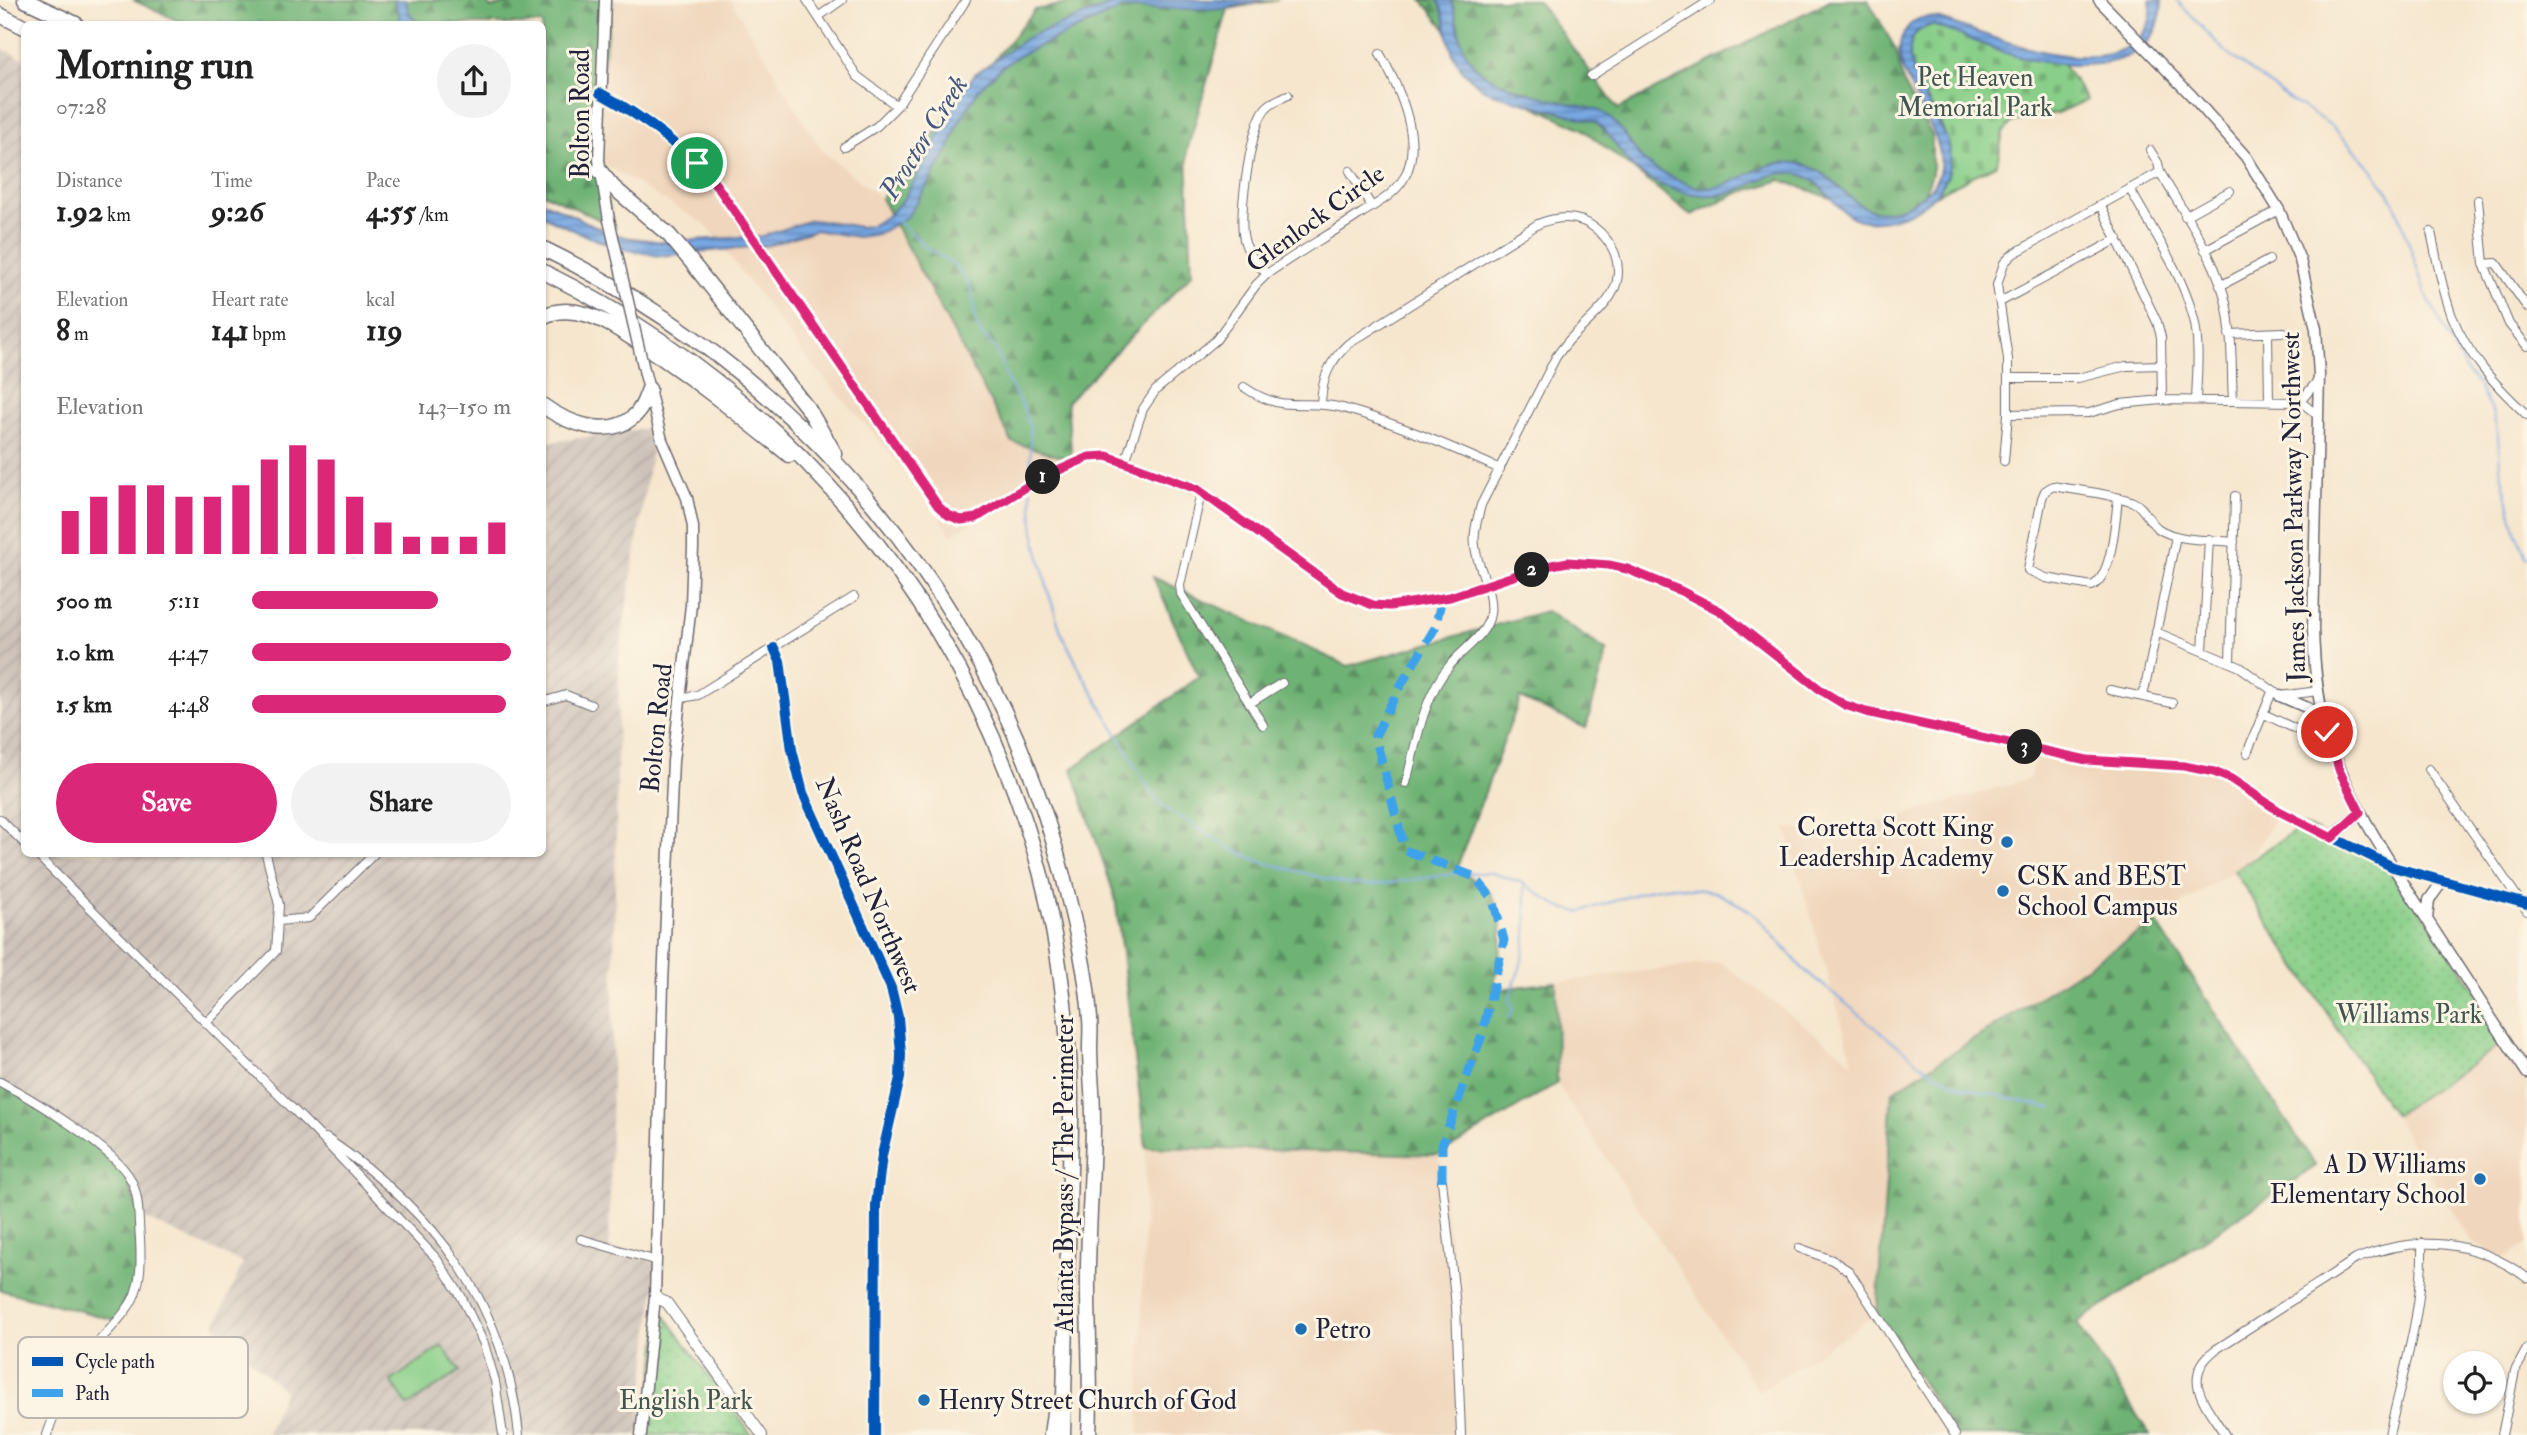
<!DOCTYPE html>
<html lang="en">
<head>
<meta charset="utf-8">
<style>
	:root { --surface:#fff; --page:#f2f2f2; --text:#222; --muted:#767676; --accent:#db2777 }
	body { margin:0; font-family:"IM FELL Double Pica",serif; background:var(--page); color:var(--text); height:100vh; display:flex; flex-direction:column; font-size:26px; white-space:nowrap }
	* { box-sizing:border-box; margin:0 }
	p { font-size:23px; color:var(--muted) }
	.icon { flex:none; width:38px; height:38px; fill:none; stroke:currentColor; stroke-width:2; stroke-linecap:round; stroke-linejoin:round }
	.map { position:relative; flex:1; overflow:hidden }
	.panel { position:absolute; left:21px; top:21px; width:525px; height:836px; display:flex; flex-direction:column; background:var(--surface); border-radius:10px; box-shadow:0 2px 5px #0004 }
	.panel>* { flex:none }
	.tools { position:absolute; left:2443px; top:1351px; display:grid; gap:14px }
	.tools a { display:grid; place-items:center; width:63px; height:63px; border-radius:50%; background:var(--surface); box-shadow:0 2px 5px #0004; font-size:35px }
	.pin { position:absolute; display:grid; place-items:center; width:60px; height:60px; color:#fff; margin:-30px; border:4px solid #fff; border-radius:50%; box-shadow:0 2px 7px #0007 }
	.km { position:absolute; width:35px; height:35px; margin:-18px; border-radius:50%; background:#222; color:#fff; font-size:19px; line-height:35px; text-align:center }
	.round { display:grid; place-items:center; flex:none; width:74px; height:74px; border-radius:37px; background:var(--page) }
	.overview { display:flex; align-items:center; justify-content:space-between; height:119px; padding:0 35px }
	h1 { font-size:38px; font-weight:700; line-height:52px }
	.stats { display:grid; grid-template-columns:repeat(3,1fr); gap:10px; height:119px; padding:7px 35px }
	.stats div { display:grid; align-content:center }
	.stats b { font-size:30px; font-weight:700 }
	.stats small { font-size:19px; font-weight:400 }
	.stats p { font-size:19px }
	.chart { height:196px; padding:14px 35px }
	.chart p { display:flex; justify-content:space-between }
	.chart svg { width:100%; height:126px; margin-top:7px; stroke:var(--accent); stroke-width:6 }
	.primary-button { display:flex; gap:14px; margin-top:auto; padding:14px 35px }
	.primary-button a { flex:1; height:80px; border-radius:42px; background:var(--accent); color:#fff; font-size:28px; font-weight:700; line-height:80px; text-align:center }
	.primary-button a+a { background:var(--page); color:var(--text) }
	ul { padding:0 35px; list-style:none; font-size:23px }
	li { display:grid; grid-template-columns:112px 84px 1fr; align-items:center; height:52px }
	li i { height:18px; border-radius:9px; background:var(--accent) }
	.map>svg:first-child { display:block }
	.built { fill:#f0d6bc }
	.industrial { fill:url(#industrial-furrows) }
	.green { fill:#89cf89; stroke:#567862; stroke-width:2 }
	.forest { fill:url(#forest-firs); stroke:#486a58; stroke-width:2 }
	.cemetery { fill:url(#cemetery-stones); stroke:#567862; stroke-width:2 }
	.park { fill:url(#park-dots); stroke:#567862; stroke-width:2 }
	.water { fill:url(#water-rules); stroke:#4d648e; stroke-width:2 }
	.lines { fill:none; stroke-linecap:round; stroke-linejoin:round }
	.stream { stroke:#78a7e2; stroke-width:2 }
	.minor-casing { stroke:#6c676e; stroke-width:10 }
	.tertiary-casing { stroke:#6c676e; stroke-width:12 }
	.secondary-casing { stroke:#6c676e; stroke-width:13 }
	.motorway-casing { stroke:#6c676e; stroke-width:17 }
	.minor { stroke:#fff; stroke-width:8 }
	.tertiary { stroke:#fff; stroke-width:10 }
	.secondary { stroke:#fff; stroke-width:10 }
	.motorway { stroke:#fff; stroke-width:14 }
	.secondary-bridge-casing { stroke:#6c676e; stroke-width:13; stroke-linecap:butt }
	.secondary-bridge { stroke:#fff; stroke-width:10 }
	.quiet { stroke:#3ea2ec; stroke-width:9; stroke-dasharray:18 9; stroke-linecap:butt }
	.cycleway-casing { stroke:#fcf5e5; stroke-width:15 }
	.cycleway { stroke:#0057b8; stroke-width:10 }
	.route-casing { stroke:#fff; stroke-width:14 }
	.route { stroke:#db2777; stroke-width:9 }
	.poi-dot { fill:#1f6fb2; stroke:#fcf5e5; stroke-width:2.5 }
	.labels { text-anchor:middle; stroke-width:6; stroke-linejoin:round; paint-order:stroke }
	.park-label { font-size:26px; fill:#415652; stroke:#fcf5e5 }
	.street-label { font-size:26px; fill:#22223b; stroke:#fcf5e5 }
	.poi-label { font-size:26px; fill:#22223b; stroke:#fcf5e5; text-anchor:start }
	.water-label { font-size:28px; font-style:italic; fill:#44577e; stroke:#fcf5e5 }
	.key { fill:#fcf5e5; stroke:#bbb6b2; stroke-width:2 }
	.key-label { font-size:19px; fill:#22223b }
</style>
</head>
<body>
<div class="map">
<svg width="2527" height="1435" viewBox="0 0 2527 1435">
	<defs>
		<pattern id="industrial-furrows" width="10" height="10" patternUnits="userSpaceOnUse" patternTransform="scale(1.75)"><rect width="10" height="10" fill="#cec2b9"/><path d="M-1 1l2-2M0 10L10 0M9 11l2-2" fill="none" stroke="#b1a6a0"/></pattern>
		<pattern id="forest-firs" width="22" height="20" patternUnits="userSpaceOnUse" patternTransform="scale(1.75)"><rect width="22" height="20" fill="#6eb275"/><path d="M5 1l3.5 6h-7zM16 11l3.5 6h-7z" fill="#5a9061"/></pattern>
		<pattern id="cemetery-stones" width="16" height="16" patternUnits="userSpaceOnUse" patternTransform="scale(1.75)"><rect width="16" height="16" fill="#89cf89"/><path d="M2 7V4a2 2 0 0 1 4 0v3zM10 15v-3a2 2 0 0 1 4 0v3z" fill="#76b177"/></pattern>
		<pattern id="park-dots" width="8" height="8" patternUnits="userSpaceOnUse" patternTransform="scale(1.75)"><rect width="8" height="8" fill="#89cf89"/><path d="M2 2h.1M6 6h.1" fill="none" stroke="#76b177" stroke-width="1.8" stroke-linecap="round"/></pattern>
		<pattern id="water-rules" width="6" height="5" patternUnits="userSpaceOnUse" patternTransform="scale(1.75)"><rect width="6" height="5" fill="#78a7e2"/><path d="M0 2.5h6" fill="none" stroke="#6288b8"/></pattern>
	</defs>
	<rect width="100%" height="100%" fill="#fcf5e5"/>
	<filter id="ink" filterUnits="userSpaceOnUse"><feTurbulence type="fractalNoise" baseFrequency=".0143" numOctaves="2"/><feDisplacementMap in="SourceGraphic" scale="14" xChannelSelector="R" yChannelSelector="G"/><feConvolveMatrix kernelMatrix="1 2 1 2 8 2 1 2 1" color-interpolation-filters="sRGB"/></filter>
	<filter id="wash" filterUnits="userSpaceOnUse"><feTurbulence type="fractalNoise" baseFrequency=".00686" numOctaves="4" result="noise"/><feDisplacementMap in="SourceGraphic" scale="28" xChannelSelector="R" yChannelSelector="G"/><feGaussianBlur stdDeviation="1.57" result="paint"/><feColorMatrix in="noise" values="0 0 0 0 0 0 0 0 0 0 0 0 0 0 0 0 0 1.4 0 .05"/><feComposite in="paint" operator="in"/></filter>
	<g filter="url(#wash)">
		<rect width="100%" height="100%" fill="#f6e6ce"/>
		<!-- built -->
		<path class="built" d="M612,0h119l90,150 60,48 131,244 60,18 -121,75 -31,-48 -116,-132 -98,-130 -112,-67 7,-77z
			M2038,750l176,22 65,39 -29,49 -358,232 -15,222 -118,78 -202,-309 -1,-101 164,-20 133,100 -68,-235 44,9 200,-57z
			M2509,1039l18,28v177l-22,14 -33,-15 -78,-128z
			M1146,1147l293,8 19,162 4,118h-323z"/>
		<!-- industrial -->
		<path class="industrial" d="M0,48l24,11v795h518l1,-419 9,7 103,-15 -36,228 -10,592 48,16 -18,172h-373l18,-44 -69,-65 28,-63 -104,-47 -139,-134z"/>
		<!-- green -->
		<path class="green" d="M442,1346l18,25 -52,35 -17,-25z"/>
		<!-- forest -->
		<path class="forest" d="M133,0h352l6,8 28,-8h93l-11,81 -7,77 21,69 -72,-34 -1,-169h-357z
			M1086,0h192l-50,9 -41,142 5,123 -125,128 5,58 -60,-18 -131,-244 154,-188z
			M1422,0h115l81,109 212,-109h38l28,50 7,32 29,54v38l-11,28 -44,13 -96,-35 -42,13 -48,22 -110,-87 -89,-41z
			M1153,577l195,89 198,-55 61,40 -21,77 -66,-30 -64,172c9,4 21,10 29,17 26,27 16,71 7,103l64,-8 1,101 -118,72 -293,-8 -31,-250 -43,-128 127,-92z
			M2156,922l160,244 -239,157 73,112h-194l-79,-121 15,-222z
			M0,1082l89,60 37,34 13,40 -2,59 -18,46 -119,-31z"/>
		<!-- cemetery -->
		<path class="cemetery" d="M1932,25c47,14 80,33 130,38l25,37 -30,13 -45,9 -9,11 -6,31 -60,30c3,-6 9,-13 11,-19 2,-10 -1,-29 -3,-39 -7,-30 -69,-96 -13,-111z"/>
		<!-- park -->
		<path class="park" d="M2304,825l87,42 118,172 -115,76 -160,-244z
			M660,1315l5,1 87,119h-104z"/>
		<!-- water -->
		<path class="water" d="M394,0h12l3,13 9,11h-16z
			M1124,0h142l-42,9 -101,-1 -103,47 -18,12 -23,22 -22,37 -7,21 -42,69 -30,18 -20,3 -43,-7 -45,15 -110,11 -37,-7 -34,-12 -46,-21 -1,-15 63,30 20,6 37,5 101,-6 48,-16 21,2 27,5 11,-1 19,-11 14,-15 28,-47 25,-53 19,-26 53,-37z
			M1438,0h13c9,23 6,50 26,68 21,20 70,30 98,37 10,2 21,3 30,9 17,12 24,30 37,45 9,10 48,28 62,29 36,1 58,-35 101,-23 39,11 50,64 100,41 98,-45 -42,-130 4,-180 8,-9 16,-10 28,-8 52,17 157,64 201,21 12,-12 15,-23 12,-39h12c-1,71 -77,70 -129,60 -35,-6 -67,-25 -101,-35 -20,5 -23,15 -22,34 5,17 12,33 20,49 7,14 19,28 20,44 3,22 -10,42 -28,54 -17,11 -40,18 -61,14 -27,-6 -35,-40 -63,-46 -23,-5 -40,8 -60,16 -31,14 -88,-2 -109,-27 -12,-14 -18,-29 -33,-41l-96,-26c-22,-7 -42,-24 -49,-48 -5,-16 -5,-33 -13,-48z"/>
		<g class="lines">
			<!-- stream -->
			<path class="stream" d="M2176,0l50,52 60,45 46,29 37,39 19,26 10,20 27,81 40,77 13,16 15,29 5,21 2,33 15,63 12,27
				M897,222l7,4 23,22 27,17 14,17 4,10 4,32 5,10 15,15 11,30 16,28 7,21 1,50
				M1031,490l2,35 4,21 11,45 13,41 19,38 71,122 14,16 65,40 29,13 83,22 33,2 85,-12h32l31,10 36,24 20,5 73,-23 21,-3 42,6 29,15 17,14 42,48 120,97 38,21 90,21
				M1508,1018l5,-9 -4,-9c3,-11 7,-21 11,-32 8,-27 8,-55 4,-83"/>
		</g>
	</g>
	<g filter="url(#ink)">
		<g class="lines">
			<defs>
				<path id="minor" d="M807,0l50,76 40,30
					M818,17l24,-17
					M1591,76l120,-76
					M844,147l33,-21 20,-20 69,-106
					M2150,150l8,13 2,9c24,42 58,87 67,136 6,29 4,62 6,92
					M1350,171l22,36
					M2130,189c22,40 53,86 64,130 6,26 3,55 2,81
					M2478,200l6,64 25,60 18,22
					M2101,206l56,116 4,15 1,63
					M2185,216l45,-25
					M2431,232c6,28 11,58 21,84 16,40 44,70 75,99
					M2205,250l74,-40
					M2484,264l12,-1 31,44
					M1267,274c-9,-10 -18,-18 -22,-31 -8,-24 5,-106 17,-129 5,-11 16,-14 26,-19
					M2220,286l49,-26
					M2000,302l118,-63
					M2229,334l55,-2
					M2268,334l1,67
					M2009,378h69l48,-12 36,-1
					M1244,387c42,29 58,10 99,21 53,15 106,38 157,61
					M2296,402l8,-5 15,-18
					M1321,404c1,-26 8,-42 27,-60l190,-120c20,-8 40,-9 57,4 9,7 16,16 20,26 13,38 -18,58 -42,82 -6,6 -12,14 -17,21l-75,148c-4,16 -9,30 -5,47 4,20 17,41 14,62 -3,21 -27,35 -39,50 -28,31 -35,80 -45,119
					M2008,414v-55l-11,-74 7,-22 9,-9 147,-82
					M2004,461l4,-47 81,-1 31,-9 42,-4 134,2 9,3 13,11
					M1125,462l18,-53 13,-19 60,-50 40,-55 11,-11c31,-22 64,-40 95,-61 13,-8 29,-17 38,-29 28,-36 -1,-97 -20,-130
					M1201,493l-21,92 1,9 82,131
					M2118,499c-3,21 -5,77 -26,87l-46,-8 -18,-8 14,-72 3,-7 8,-5c21,4 61,8 80,16 12,5 15,20 26,27 20,13 52,10 75,13
					M2156,632l84,35 40,29 38,-5
					M774,648l6,13 12,89 11,43 88,195 7,29 3,37 -1,24 -18,77 -6,50 -1,230
					M2203,651l6,-112
					M2230,662l5,-166
					M2110,690l62,13
					M2143,697l33,-161
					M682,698l16,-3 156,-98
					M542,702l24,-7 25,10
					M1250,703l32,-20
					M2264,714l40,19
					M2247,753l25,-61
					M2429,769l98,142
					M0,819l24,24
					M36,854l279,277 121,127 25,38 23,48 11,37 8,54
					M279,921l30,-3 65,-64
					M206,1023l70,-72 3,-46 -13,-51
					M0,1082c31,16 117,68 131,98 9,17 7,39 9,58 1,21 2,43 -8,63 -12,21 -33,38 -48,57 -17,23 -28,50 -37,77
					M326,1138c108,73 180,164 193,297
					M1442,1181l14,125 5,129
					M581,1239l76,22
					M1799,1248l33,12 17,11 106,164
					M2225,1435c-18,-29 -46,-57 -10,-85l141,-91c59,-25 119,-20 171,19
					M2389,1435c14,-63 35,-128 33,-192
					M2502,1435l13,-64 12,-22"/>
				<path id="tertiary" d="M600,93c46,25 83,54 117,93l221,320 10,9 13,5 15,-2 63,-39 50,-22 18,-1 90,33 145,104 31,12 17,1 60,-9 91,-30 27,-5 41,3 18,4 54,22 39,20 102,80 23,14 21,7 221,48 97,6 30,6 17,7 48,32 114,56 134,37
					M655,1297l12,6 95,132"/>
				<path id="secondary" d="M605,0l-6,160 10,60
					M2099,0l93,96 54,61 33,53 21,50 16,69 3,46 -6,253c1,37 4,74 16,110 21,67 61,124 99,183 33,50 66,101 99,152
					M2280,696l28,12 15,17
					M2332,838l28,-26
					M2427,919l2,-19 13,-18
					M641,1435l14,-138 8,-314 10,-222 18,-156 2,-58v-20l-6,-29 -25,-58 -17,-66"/>
				<path id="motorway" d="M25,0l51,24
					M0,15l24,12
					M599,170l14,17 56,48 20,24 120,151 26,44
					M542,248c260,126 451,351 522,632 11,45 23,92 26,139 1,9 0,19 0,28 0,23 3,47 3,71 0,49 -4,98 -5,148 -1,56 4,113 1,169
					M542,271c240,119 417,325 493,582 19,66 29,135 34,203 4,50 1,102 0,152 -2,76 -4,151 -6,227
					M542,317c13,-7 29,-7 43,-3 22,6 42,21 61,33 50,33 96,70 143,108
					M542,405c23,17 64,34 90,13 9,-7 13,-18 17,-29
					M1051,1435l4,-30"/>
			</defs>
			<!-- minor casing -->
			<use href="#minor" class="minor-casing"/>
			<!-- tertiary casing -->
			<use href="#tertiary" class="tertiary-casing"/>
			<!-- secondary casing -->
			<use href="#secondary" class="secondary-casing"/>
			<!-- motorway casing -->
			<use href="#motorway" class="motorway-casing"/>
			<!-- minor -->
			<use href="#minor" class="minor"/>
			<!-- tertiary -->
			<use href="#tertiary" class="tertiary"/>
			<!-- secondary -->
			<use href="#secondary" class="secondary"/>
			<!-- motorway -->
			<use href="#motorway" class="motorway"/>
			<defs>
				<path id="secondary-bridge" d="M609,220l36,154"/>
			</defs>
			<!-- secondary-bridge casing -->
			<use href="#secondary-bridge" class="secondary-bridge-casing"/>
			<!-- secondary-bridge -->
			<use href="#secondary-bridge" class="secondary-bridge"/>
			<!-- quiet -->
			<path class="quiet" d="M1442,1181v-36l40,-110 22,-95 -11,-40 -18,-23 -70,-27 -30,-114 24,-48 36,-60 7,-30"/>
			<defs>
				<path id="cycleway" d="M600,93c46,25 83,54 117,93l221,320 10,9 13,5 15,-2 63,-39 50,-22 18,-1 90,33 145,104 31,12 17,1 60,-9 91,-30 27,-5 41,3 18,4 54,22 39,20 102,80 23,14 21,7 221,48 97,6 30,6 17,7 48,32 114,56 134,37
					M774,648l6,13 12,89 11,43 88,195 7,29 3,37 -1,24 -18,77 -6,50 -1,230"/>
			</defs>
			<!-- cycleway casing -->
			<use href="#cycleway" class="cycleway-casing"/>
			<!-- cycleway -->
			<use href="#cycleway" class="cycleway"/>
		</g>
	</g>
	<g class="lines" filter="url(#ink)">
		<defs>
			<path id="route" d="M697,163l20,23 221,320 10,9 13,5 15,-2 63,-39 50,-22 18,-1 90,33 145,104 31,12 17,1 60,-9 91,-30 27,-5 41,3 18,4 54,22 39,20 102,80 23,14 21,7 221,48 97,6 30,6 17,7 48,32 53,27 28,-26 -20,-40 -13,-40"/>
		</defs>
		<!-- route casing -->
		<use href="#route" class="route-casing"/>
		<!-- route -->
		<use href="#route" class="route"/>
	</g>
	<!-- markers -->
	<g class="poi-dot">
		<circle cx="2007" cy="842" r="7"/>
		<circle cx="2003" cy="891" r="7"/>
		<circle cx="2480" cy="1179" r="7"/>
		<circle cx="1301" cy="1329" r="7"/>
		<circle cx="924" cy="1400" r="7"/>
	</g>
	<g class="labels">
		<!-- park labels -->
		<g class="park-label">
			<text x="1975" y="86">Pet Heaven<tspan x="1975" dy="30">Memorial Park</tspan></text>
			<text x="2409" y="1023">Williams Park</text>
			<text x="686" y="1409">English Park</text>
		</g>
		<!-- street labels -->
		<g class="street-label">
			<text transform="translate(580 114) rotate(-90)" y="9">Bolton Road</text>
			<text transform="translate(1315 218) rotate(-36)" y="9">Glenlock Circle</text>
			<text transform="translate(2293 507) rotate(-91)" y="9">James Jackson Parkway Northwest</text>
			<text transform="translate(656 728) rotate(-84)" y="9">Bolton Road</text>
			<text transform="translate(869 885) rotate(67)" y="9">Nash Road Northwest</text>
			<text transform="translate(1064 1174) rotate(-90)" y="9">Atlanta Bypass / The Perimeter</text>
		</g>
		<!-- poi labels -->
		<g class="poi-label">
			<text x="1993" y="836" text-anchor="end">Coretta Scott King<tspan x="1993" dy="30">Leadership Academy</tspan></text>
			<text x="2017" y="885">CSK and BEST<tspan x="2017" dy="30">School Campus</tspan></text>
			<text x="2466" y="1173" text-anchor="end">A D Williams<tspan x="2466" dy="30">Elementary School</tspan></text>
			<text x="1315" y="1338">Petro</text>
			<text x="938" y="1409">Henry Street Church of God</text>
		</g>
		<!-- water labels -->
		<g class="water-label">
			<text transform="translate(923 137) rotate(-58)" y="10">Proctor Creek</text>
		</g>
	</g>
	<!-- legend -->
	<rect x="18" y="1337" width="230" height="81" rx="10" class="key"/>
	<rect x="32" y="1357" width="31" height="9" fill="#0057b8"/>
	<rect x="32" y="1389" width="31" height="8" fill="#3ea2ec"/>
	<g class="key-label">
		<text x="75" y="1368">Cycle path</text>
		<text x="75" y="1400">Path</text>
	</g>
</svg>
<div class="tools">
<a><svg class="icon" aria-label="locate" viewBox="0 0 24 24"><circle cx="12" cy="12" r="6"/><path d="M12 2v4M12 18v4M2 12h4M18 12h4"/></svg></a>
</div>
<div class="pin" style="left:697px;top:163px;background:#1e9e55"><svg class="icon" aria-label="arrive" viewBox="0 0 24 24"><path d="M6 21V4h12l-3 4 3 4H6"/></svg></div>
<div class="pin" style="left:2327px;top:732px;background:#d93025"><svg class="icon" aria-label="check" viewBox="0 0 24 24"><path d="M5 12l5 5 9-10"/></svg></div>
<b class="km" style="left:1043px;top:477px">1</b>
<b class="km" style="left:1532px;top:570px">2</b>
<b class="km" style="left:2025px;top:747px">3</b>
<section class="panel">
<div class="overview"><div><h1>Morning run</h1><p>07:28</p></div><a class="round"><svg class="icon" aria-label="share" viewBox="0 0 24 24"><path d="M12 15V3M7 8l5-5 5 5M5 13v7h14v-7"/></svg></a></div>
<div class="stats">
<div><p>Distance</p><b>1.92<small> km</small></b></div>
<div><p>Time</p><b>9:26</b></div>
<div><p>Pace</p><b>4:55<small> /km</small></b></div>
</div>
<div class="stats">
<div><p>Elevation</p><b>8<small> m</small></b></div>
<div><p>Heart rate</p><b>141<small> bpm</small></b></div>
<div><p>kcal</p><b>119</b></div>
</div>
<div class="chart"><p><span>Elevation</span>143–150 m</p>
<svg viewBox="0 0 160 44" preserveAspectRatio="none"><path d="M5 44V29M15 44V24M25 44V20M35 44V20M45 44V24M55 44V24M65 44V20M75 44V11M85 44V6M95 44V11M105 44V24M115 44V33M125 44V38M135 44V38M145 44V38M155 44V33"/></svg>
</div>
<ul>
<li><b>500 m</b>5:11<i style="width:72%"></i></li>
<li><b>1.0 km</b>4:47<i style="width:100%"></i></li>
<li><b>1.5 km</b>4:48<i style="width:98%"></i></li>
</ul>
<div class="primary-button"><a>Save</a><a>Share</a></div>
</section>
</div>
</body>
</html>
